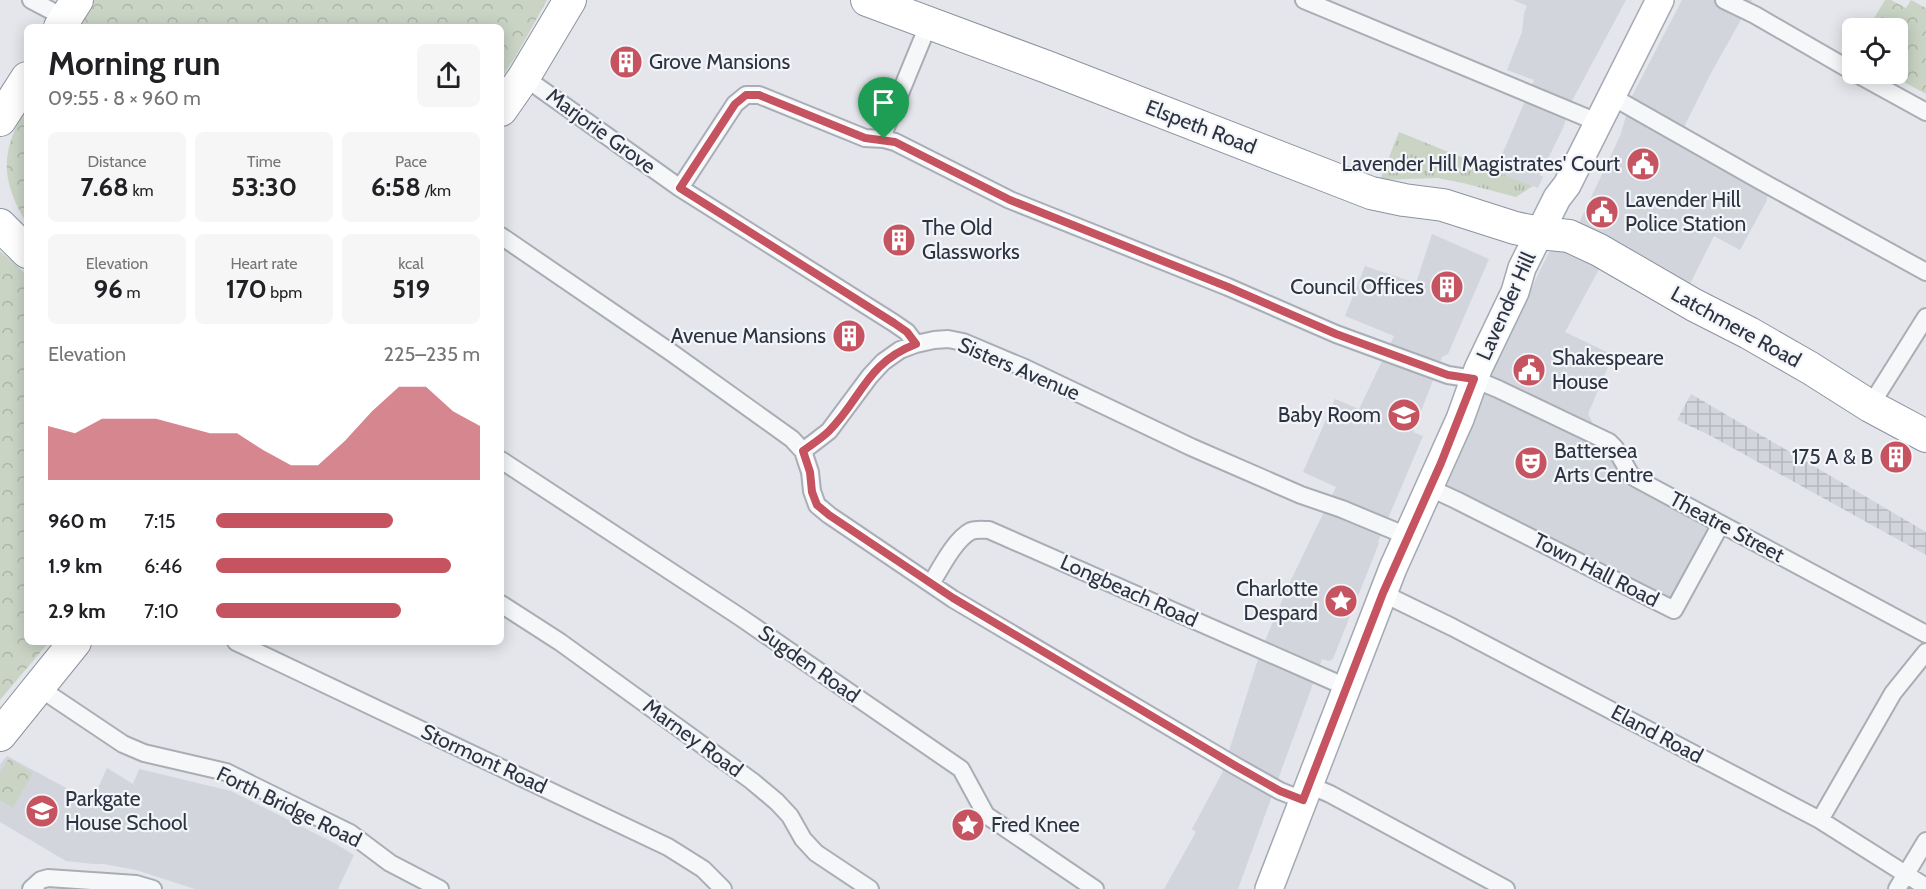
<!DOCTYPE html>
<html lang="en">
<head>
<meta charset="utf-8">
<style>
	:root { --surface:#fff; --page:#f6f6f6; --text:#202124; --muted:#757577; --accent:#c55360 }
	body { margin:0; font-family:Cabin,sans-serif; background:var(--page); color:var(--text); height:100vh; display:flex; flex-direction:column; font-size:22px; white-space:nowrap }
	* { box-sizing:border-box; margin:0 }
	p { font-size:20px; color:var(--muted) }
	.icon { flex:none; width:33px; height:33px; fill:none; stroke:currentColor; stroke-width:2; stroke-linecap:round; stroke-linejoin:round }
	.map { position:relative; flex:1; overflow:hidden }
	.panel { position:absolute; left:24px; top:24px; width:480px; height:621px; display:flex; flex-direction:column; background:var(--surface); border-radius:9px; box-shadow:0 3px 15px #0003 }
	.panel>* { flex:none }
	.buttons { position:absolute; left:1842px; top:18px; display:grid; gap:12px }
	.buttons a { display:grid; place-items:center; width:66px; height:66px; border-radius:9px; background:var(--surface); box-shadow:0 3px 15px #0003; font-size:30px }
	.pin { position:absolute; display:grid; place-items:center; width:51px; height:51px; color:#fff; margin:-62px -26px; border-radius:50% 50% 50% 0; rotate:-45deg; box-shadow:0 0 6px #0007 }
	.pin .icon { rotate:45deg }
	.round { display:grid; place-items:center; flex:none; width:63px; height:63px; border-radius:9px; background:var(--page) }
	.overview { display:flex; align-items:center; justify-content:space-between; height:102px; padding:0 24px }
	h1 { font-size:33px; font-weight:700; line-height:45px }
	.figures { display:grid; grid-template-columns:repeat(3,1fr); gap:9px; height:102px; padding:6px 24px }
	.figures div { display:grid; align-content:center; border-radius:9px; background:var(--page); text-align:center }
	.figures b { font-size:26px; font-weight:700 }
	.figures small { font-size:16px; font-weight:400 }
	.figures p { font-size:16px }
	.chart { height:168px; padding:12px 24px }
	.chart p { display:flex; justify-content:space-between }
	.chart svg { width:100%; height:108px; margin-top:6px; fill:var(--accent); opacity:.7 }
	ul { padding:0 24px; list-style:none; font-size:20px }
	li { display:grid; grid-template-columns:96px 72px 1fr; align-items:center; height:45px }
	li i { height:15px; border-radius:8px; background:var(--accent) }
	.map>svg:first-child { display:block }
	.built { fill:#d2d5dc }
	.industrial { fill:url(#industrial-grid) }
	.grass { fill:url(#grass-tufts) }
	.park { fill:url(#park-crowns) }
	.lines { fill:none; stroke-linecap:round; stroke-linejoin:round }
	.street-casing { stroke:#a9adb5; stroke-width:20 }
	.primary-casing { stroke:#a4aab5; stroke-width:30 }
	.highway-casing { stroke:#8c93a0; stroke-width:34 }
	.street { stroke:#f6f7f9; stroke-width:16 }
	.primary { stroke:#fff; stroke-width:27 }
	.highway { stroke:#fff; stroke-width:32 }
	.route-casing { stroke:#fff; stroke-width:12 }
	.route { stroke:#c55360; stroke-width:8 }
	.labels { text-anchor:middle; stroke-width:4.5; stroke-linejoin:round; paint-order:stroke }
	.poi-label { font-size:21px; fill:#2c3342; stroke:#f3f5f8; text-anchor:start }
	.street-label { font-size:21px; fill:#2c3342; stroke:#f3f5f8 }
</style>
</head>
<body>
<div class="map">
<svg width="1926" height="889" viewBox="0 0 1926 889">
	<defs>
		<pattern id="industrial-grid" width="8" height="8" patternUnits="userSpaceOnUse" patternTransform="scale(1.5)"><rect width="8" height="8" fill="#d2d5dc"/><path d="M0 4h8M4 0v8" fill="none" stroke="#b4b7be"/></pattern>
		<pattern id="grass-tufts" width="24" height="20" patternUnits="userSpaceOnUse" patternTransform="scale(1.5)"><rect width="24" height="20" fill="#c9d4c5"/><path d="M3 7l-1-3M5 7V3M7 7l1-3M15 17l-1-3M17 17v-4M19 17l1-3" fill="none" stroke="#adb6aa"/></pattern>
		<pattern id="park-crowns" width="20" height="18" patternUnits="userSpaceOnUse" patternTransform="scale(1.5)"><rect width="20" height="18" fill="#c9d4c5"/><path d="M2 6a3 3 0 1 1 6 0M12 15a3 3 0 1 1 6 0" fill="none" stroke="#adb6aa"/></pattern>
	</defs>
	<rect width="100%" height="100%" fill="#e4e6eb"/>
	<!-- built -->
	<path class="built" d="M1513,0h113l-54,101 -9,27 -23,47 3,2 -5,11 -43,-17 39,-91 -27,-10 15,-38 2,-19 3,-7z
		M1682,0h70l-41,73 -33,66 91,51 -3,12 -26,48 -26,-14 -25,50 -111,-61 42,-89 12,-40z
		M1432,234l57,25 -41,95 -6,3 -29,75 10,4 -45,106 1,1 -46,116 -4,2 -7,-2 -84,230h-74l32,-57 -4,-3 30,-56 38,-120 28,-67 48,-99 -33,-15 32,-73 24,10 35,-73 -49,-20 20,-50 51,17z
		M1552,246l51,16 -38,70 48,23 -25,59 9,17 18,29 95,63 2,9 -36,63 -11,4 -224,-115 52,-117z
		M7,756l63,34 21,9h2l14,-31 26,16 6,-15 92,22 103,52 20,12 -16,34h-143l-59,-19 -32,-6h-11l-27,-3 -66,-39v-58z"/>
	<!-- industrial -->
	<path class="industrial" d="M1691,394l235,138v23l-215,-119 -34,-16z"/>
	<!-- grass -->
	<path class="grass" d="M1399,132l134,54 -17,11 -53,-14 -26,-5 -57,2z"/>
	<!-- park -->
	<path class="park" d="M94,0h453l-31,56 -15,22v-51h-424z
		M1885,0h6l15,8 5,-8 15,8v86l-37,-20h9v-46h-30z
		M27,106v118c-27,-46 -27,-71 0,-118z
		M0,251l27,24v367h22l-49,58z
		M9,758l24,15 -20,35 -13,-8v-27z"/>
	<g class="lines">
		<defs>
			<path id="street" d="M31,0l34,18
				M1304,0l293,122
				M1724,0l31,15 97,56
				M929,23l-44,107 -1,9 11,3 115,58 218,87 108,47 112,41 26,4 24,10 111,53 6,6 16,27 6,4 289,155
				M1857,74l69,38
				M524,77l156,111 214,135 13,9 9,12
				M1611,96l148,84 167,92
				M680,188l55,-84 11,-9h13l106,43 19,1
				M501,236l171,117 120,86 11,12 7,21 2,19 5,14 12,10 124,84 281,166 46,26 23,9
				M1870,406l56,-89
				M803,451l26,-20 41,-55 13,-14 17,-12 16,-6 18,-4 14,-1 15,3 62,26 166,79 110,48 41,14 65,27
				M501,460l239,157 221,152 25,46 109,74
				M1430,488l26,12 218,110 47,-86
				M931,584c9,-15 24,-45 40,-53 6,-2 12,-1 18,-1l357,157
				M1382,593l70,34 368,193 106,67
				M501,604l59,38 192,139 25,21 13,14 13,23 13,14 54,36
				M236,642l432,205 35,22 20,20
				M38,687l85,57 21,9 82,19 124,61 40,30 50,26
				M1309,785l21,9 176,95
				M1820,820l73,-127 33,-41
				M31,889l10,-9 7,-2 88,6 17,5
				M1897,889l29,-48"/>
			<path id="primary" d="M1269,889l124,-321 67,-149 18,-50 37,-77 7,-24 35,-70 10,-13 93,-185"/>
			<path id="highway" d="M867,0l180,67 324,126 33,7 39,5 72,23 25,5 29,3 30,14 95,55 55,28 61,35 60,38 56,30
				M60,27l17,-27
				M501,110l23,-33 46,-77
				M0,120l27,-42
				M0,225l27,27
				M0,735l75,-93"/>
		</defs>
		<!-- street casing -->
		<use href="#street" class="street-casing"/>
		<!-- primary casing -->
		<use href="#primary" class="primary-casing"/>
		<!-- highway casing -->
		<use href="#highway" class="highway-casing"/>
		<!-- street -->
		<use href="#street" class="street"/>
		<!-- primary -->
		<use href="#primary" class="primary"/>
		<!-- highway -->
		<use href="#highway" class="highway"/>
	</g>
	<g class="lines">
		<defs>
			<path id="route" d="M746,95h13l106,43 30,4 115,58 218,87 108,47 112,41 26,4 -33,84 -58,130 -80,207 -23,-9 -46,-26 -281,-167 -124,-83 -12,-10 -5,-13 -2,-20 -7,-21c9,-7 18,-12 26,-20 33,-33 37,-68 87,-87l-9,-12 -13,-9 -214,-135 55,-84z"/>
		</defs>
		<!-- route casing -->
		<use href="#route" class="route-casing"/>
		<!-- route -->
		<use href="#route" class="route"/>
	</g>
	<!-- icons -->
	<defs>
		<symbol id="building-disc" viewBox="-11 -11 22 22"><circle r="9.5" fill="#c55360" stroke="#f3f5f8"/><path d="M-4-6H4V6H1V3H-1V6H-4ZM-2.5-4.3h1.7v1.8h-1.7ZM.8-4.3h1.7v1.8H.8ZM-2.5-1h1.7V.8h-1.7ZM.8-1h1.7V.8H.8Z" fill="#fff"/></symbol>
		<symbol id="civic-disc" viewBox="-11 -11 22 22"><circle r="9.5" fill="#c55360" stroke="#f3f5f8"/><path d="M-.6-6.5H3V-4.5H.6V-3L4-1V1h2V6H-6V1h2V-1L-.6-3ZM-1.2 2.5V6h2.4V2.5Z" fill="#fff"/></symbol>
		<symbol id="school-disc" viewBox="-11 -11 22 22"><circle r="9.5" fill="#c55360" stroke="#f3f5f8"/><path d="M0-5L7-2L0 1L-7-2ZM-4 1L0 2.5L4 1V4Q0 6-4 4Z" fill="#fff"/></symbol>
		<symbol id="theatre-disc" viewBox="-11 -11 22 22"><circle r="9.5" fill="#c55360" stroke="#f3f5f8"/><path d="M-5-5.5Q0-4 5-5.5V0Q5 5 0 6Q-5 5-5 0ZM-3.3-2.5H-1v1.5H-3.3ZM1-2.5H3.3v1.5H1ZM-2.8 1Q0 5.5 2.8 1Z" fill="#fff"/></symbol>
		<symbol id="sight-disc" viewBox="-11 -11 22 22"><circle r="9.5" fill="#c55360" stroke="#f3f5f8"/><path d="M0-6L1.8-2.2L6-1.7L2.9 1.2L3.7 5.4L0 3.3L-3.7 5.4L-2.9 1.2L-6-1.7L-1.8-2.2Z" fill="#fff"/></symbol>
	</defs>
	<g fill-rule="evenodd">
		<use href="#building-disc" x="607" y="43" width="38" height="38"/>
		<use href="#civic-disc" x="1624" y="145" width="38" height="38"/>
		<use href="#civic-disc" x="1583" y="193" width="38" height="38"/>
		<use href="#building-disc" x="880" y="221" width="38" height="38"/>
		<use href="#building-disc" x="1428" y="268" width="38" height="38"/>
		<use href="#building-disc" x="830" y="317" width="38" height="38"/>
		<use href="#civic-disc" x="1510" y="351" width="38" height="38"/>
		<use href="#school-disc" x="1385" y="396" width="38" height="38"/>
		<use href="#building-disc" x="1877" y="438" width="38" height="38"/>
		<use href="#theatre-disc" x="1512" y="444" width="38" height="38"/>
		<use href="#sight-disc" x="1322" y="582" width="38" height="38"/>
		<use href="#school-disc" x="23" y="792" width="38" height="38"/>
		<use href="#sight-disc" x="949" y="806" width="38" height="38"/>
	</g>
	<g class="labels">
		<!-- poi labels -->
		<g class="poi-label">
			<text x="649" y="69">Grove Mansions</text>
			<text x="1620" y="171" text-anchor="end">Lavender Hill Magistrates' Court</text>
			<text x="1625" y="207">Lavender Hill<tspan x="1625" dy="24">Police Station</tspan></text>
			<text x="922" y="235">The Old<tspan x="922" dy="24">Glassworks</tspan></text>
			<text x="1424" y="294" text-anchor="end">Council Offices</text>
			<text x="826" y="343" text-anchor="end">Avenue Mansions</text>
			<text x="1552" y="365">Shakespeare<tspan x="1552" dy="24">House</tspan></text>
			<text x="1381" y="422" text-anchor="end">Baby Room</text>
			<text x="1554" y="458">Battersea<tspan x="1554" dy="24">Arts Centre</tspan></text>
			<text x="1873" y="464" text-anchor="end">175 A &amp; B</text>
			<text x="1318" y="596" text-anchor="end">Charlotte<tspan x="1318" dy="24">Despard</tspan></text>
			<text x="65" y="806">Parkgate<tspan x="65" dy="24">House School</tspan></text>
			<text x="991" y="832">Fred Knee</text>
		</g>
		<!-- street labels -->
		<g class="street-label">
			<text transform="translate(1201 127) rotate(21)" y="7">Elspeth Road</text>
			<text transform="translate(601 131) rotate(36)" y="7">Marjorie Grove</text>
			<text transform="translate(1506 306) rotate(-66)" y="7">Lavender Hill</text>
			<text transform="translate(1736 327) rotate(29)" y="7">Latchmere Road</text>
			<text transform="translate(1019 369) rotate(23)" y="7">Sisters Avenue</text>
			<text transform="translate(1727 527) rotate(28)" y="7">Theatre Street</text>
			<text transform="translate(1596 570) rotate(27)" y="7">Town Hall Road</text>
			<text transform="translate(1129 591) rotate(24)" y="7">Longbeach Road</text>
			<text transform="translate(809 664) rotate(35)" y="7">Sugden Road</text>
			<text transform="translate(1657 734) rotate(28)" y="7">Eland Road</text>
			<text transform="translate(693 738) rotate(36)" y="7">Marney Road</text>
			<text transform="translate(484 759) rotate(25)" y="7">Stormont Road</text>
			<text transform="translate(289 807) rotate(26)" y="7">Forth Bridge Road</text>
		</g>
	</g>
</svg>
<div class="buttons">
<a><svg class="icon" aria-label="locate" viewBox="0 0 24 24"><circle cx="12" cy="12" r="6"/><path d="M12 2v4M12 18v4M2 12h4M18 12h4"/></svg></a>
</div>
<div class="pin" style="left:884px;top:139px;background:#1e9e55"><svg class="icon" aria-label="arrive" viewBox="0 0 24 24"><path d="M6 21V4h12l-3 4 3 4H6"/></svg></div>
<section class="panel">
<div class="overview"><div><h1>Morning run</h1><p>09:55 · 8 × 960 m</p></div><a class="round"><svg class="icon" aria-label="share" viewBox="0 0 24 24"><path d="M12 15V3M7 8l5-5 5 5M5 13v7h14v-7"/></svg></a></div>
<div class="figures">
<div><p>Distance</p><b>7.68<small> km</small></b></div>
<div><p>Time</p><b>53:30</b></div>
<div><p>Pace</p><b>6:58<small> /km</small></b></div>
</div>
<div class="figures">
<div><p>Elevation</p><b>96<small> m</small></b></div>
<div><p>Heart rate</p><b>170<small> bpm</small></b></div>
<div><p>kcal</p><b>519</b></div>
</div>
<div class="chart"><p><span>Elevation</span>225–235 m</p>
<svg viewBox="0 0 160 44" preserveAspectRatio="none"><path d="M0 44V22L10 25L20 19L30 19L40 19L50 22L60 25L70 25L80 32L90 38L100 38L110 28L120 16L130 6L140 6L150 16L160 22V44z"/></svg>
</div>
<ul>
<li><b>960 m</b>7:15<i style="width:67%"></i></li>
<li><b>1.9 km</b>6:46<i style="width:89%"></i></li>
<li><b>2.9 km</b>7:10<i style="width:70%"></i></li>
</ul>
</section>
</div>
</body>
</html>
